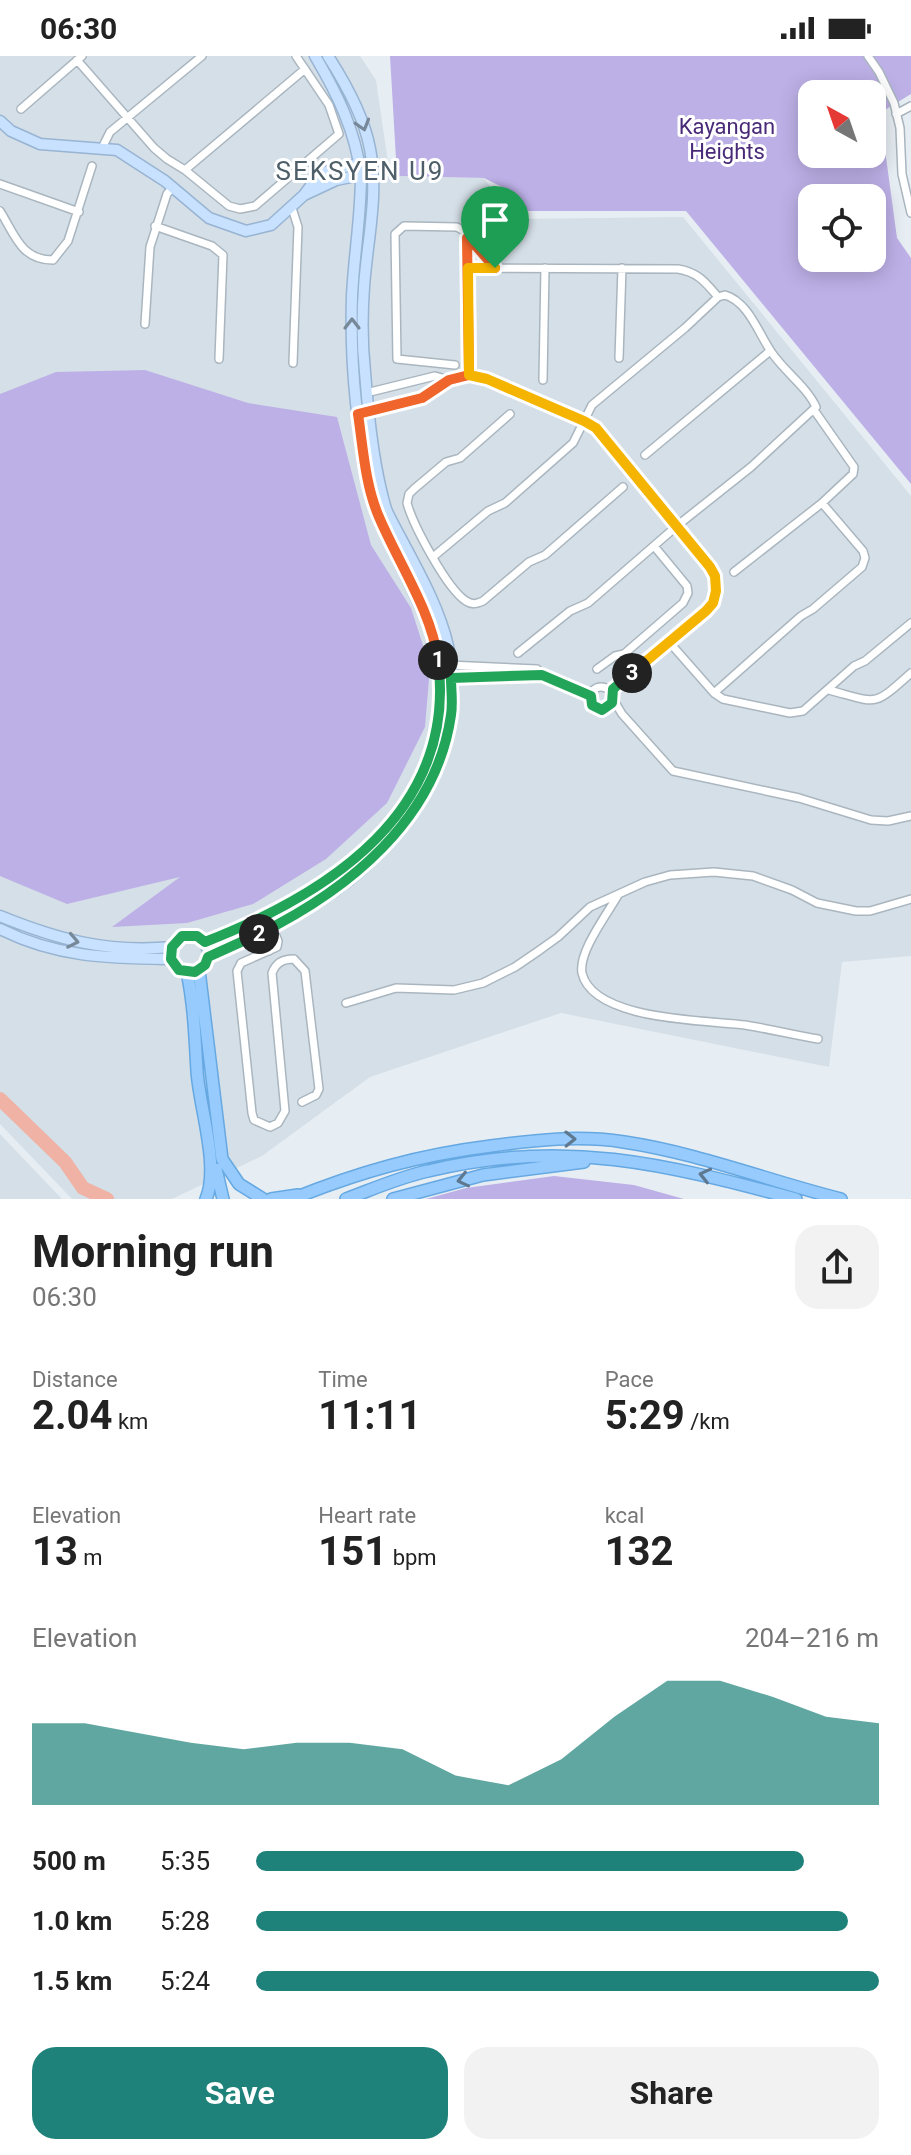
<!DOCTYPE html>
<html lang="en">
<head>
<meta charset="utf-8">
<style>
	:root { --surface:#fff; --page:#f2f2f2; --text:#222; --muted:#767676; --accent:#1f827a }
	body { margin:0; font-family:Roboto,sans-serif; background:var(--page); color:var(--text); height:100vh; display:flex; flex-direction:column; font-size:30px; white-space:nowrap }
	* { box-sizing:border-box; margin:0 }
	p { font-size:26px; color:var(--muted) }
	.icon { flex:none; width:44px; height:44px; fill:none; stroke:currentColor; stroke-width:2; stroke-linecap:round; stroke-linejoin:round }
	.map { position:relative; height:1143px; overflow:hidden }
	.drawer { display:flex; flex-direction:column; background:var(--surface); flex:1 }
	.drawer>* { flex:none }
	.needle { width:52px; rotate:320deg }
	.buttons { position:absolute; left:798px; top:24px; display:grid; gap:16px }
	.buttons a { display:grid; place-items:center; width:88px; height:88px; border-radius:16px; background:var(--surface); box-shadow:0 4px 20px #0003; font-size:40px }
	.pin { position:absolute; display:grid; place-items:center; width:68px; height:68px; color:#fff; margin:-82px -34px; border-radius:50% 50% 50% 0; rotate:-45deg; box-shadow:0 0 8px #0007 }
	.pin .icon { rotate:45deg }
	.km { position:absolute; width:40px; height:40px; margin:-20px; border-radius:50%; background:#222; color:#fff; font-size:22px; line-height:40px; text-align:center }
	.round { display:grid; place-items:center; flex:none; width:84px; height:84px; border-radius:24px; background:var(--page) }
	.headline { display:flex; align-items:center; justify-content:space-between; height:136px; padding:0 32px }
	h1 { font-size:44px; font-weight:700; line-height:60px }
	.figures { display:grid; grid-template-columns:repeat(3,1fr); gap:12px; height:136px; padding:8px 32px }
	.figures div { display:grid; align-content:center }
	.figures b { font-size:40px; font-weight:700 }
	.figures small { font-size:22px; font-weight:400 }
	.figures p { font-size:22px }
	.chart { height:224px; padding:16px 32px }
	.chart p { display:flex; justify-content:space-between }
	.chart svg { width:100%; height:144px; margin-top:8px; fill:var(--accent); opacity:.7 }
	.action { display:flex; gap:16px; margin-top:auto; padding:16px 32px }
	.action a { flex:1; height:92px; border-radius:24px; background:var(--accent); color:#fff; font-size:32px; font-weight:700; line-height:92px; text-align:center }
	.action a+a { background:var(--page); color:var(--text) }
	ul { padding:0 32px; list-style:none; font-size:26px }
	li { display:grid; grid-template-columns:128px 96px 1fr; align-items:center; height:60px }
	li i { height:20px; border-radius:10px; background:var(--accent) }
	.status { display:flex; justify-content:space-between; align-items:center; height:56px; padding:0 40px; background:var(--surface); direction:ltr }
	.status svg { height:22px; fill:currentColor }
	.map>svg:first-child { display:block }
	.residential { fill:#d5dfe7 }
	.green { fill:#bdb0e7; fill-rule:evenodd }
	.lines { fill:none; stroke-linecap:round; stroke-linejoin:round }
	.river { stroke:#efb2a4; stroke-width:14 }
	.street-casing { stroke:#aab6bf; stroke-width:10 }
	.secondary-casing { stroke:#98b4d3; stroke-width:13 }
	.primary-casing { stroke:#66a8e2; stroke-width:14 }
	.street { stroke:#fff; stroke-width:7 }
	.secondary { stroke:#c7e1fe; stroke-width:10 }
	.primary { stroke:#97cbfd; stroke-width:11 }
	.oneway { stroke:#789 }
	.oneway2 { stroke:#5d788f }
	.split-1-casing { stroke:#fff; stroke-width:16 }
	.split-2-casing { stroke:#fff; stroke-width:16 }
	.split-3-casing { stroke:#fff; stroke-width:16 }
	.split-4-casing { stroke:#fff; stroke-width:16 }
	.split-1 { stroke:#f0652b; stroke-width:10 }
	.split-2 { stroke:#22a559; stroke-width:10 }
	.split-3 { stroke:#22a559; stroke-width:10 }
	.split-4 { stroke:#f5b400; stroke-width:10 }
	.labels { text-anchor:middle; stroke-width:6; stroke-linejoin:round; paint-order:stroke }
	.park-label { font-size:22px; fill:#492a78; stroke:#fff }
	.quarter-label { font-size:26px; letter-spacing:2px; fill:#4e5f69; stroke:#fff }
</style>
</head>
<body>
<div class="status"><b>06:30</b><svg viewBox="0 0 49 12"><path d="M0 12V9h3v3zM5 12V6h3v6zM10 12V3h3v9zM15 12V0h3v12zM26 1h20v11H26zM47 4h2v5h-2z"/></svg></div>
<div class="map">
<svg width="911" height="1143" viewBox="0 0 911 1143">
	<rect width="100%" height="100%" fill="#e7eef3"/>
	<!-- residential -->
	<path class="residential" d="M0,0h360l16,24 14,96 94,2 30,41 169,-2 228,279v460l-69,6 -13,105 -268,-54 -191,64 -108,79 -90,43h-100l-72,-75z
		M0,1078l62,65h-62z"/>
	<!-- green -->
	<path class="green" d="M390,0h521v38l-31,19 17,125 14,20v226l-225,-273h-165l-17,-23 -20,-10 -87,-2zM812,38h60v60h-60zM812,142h60v60h-60z
		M145,314l103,33 89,14 34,128 40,63 19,59 -5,60 -38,76 -61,56 -73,45 -66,19 -75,4 68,-50 -113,27 -67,-28v-482l56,-22z
		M554,1120l80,9 50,14h-258l40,-11z"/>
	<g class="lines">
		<!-- river -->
		<path class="river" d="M0,1043l65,63 18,26 24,11"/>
		<defs>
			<path id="street" d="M868,0l11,16 15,31 6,25 2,46 9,39
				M77,4l77,88 13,11 18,11 44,36 11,3 15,-3 84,-72 -10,-29 -33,-49
				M21,53l61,-53
				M896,58l15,-8
				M102,92l8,-16 92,-76
				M185,114l120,-101
				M0,128l79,28
				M292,152l6,19 -5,136
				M0,155c15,24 21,49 53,49l15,-19 24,-75
				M155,170l57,20 11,9 -4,104
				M467,182l2,137
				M468,212l210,1c20,3 28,14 40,28
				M145,268l5,-77 17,-53 5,-6
				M619,302l3,-90
				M455,309l-58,-6 -2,-125 9,-8 53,1 7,4 3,7 3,1 25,29
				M543,324l2,-112
				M366,337l69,-17 14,4
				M367,355c17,-5 34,-7 51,-13 24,-7 31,-24 60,-22l106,45 12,7 114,139c9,16 8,30 -4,44l-95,81
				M510,358l-50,44 -14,4 -32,27 -5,5 -2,9c6,22 40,86 59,98 6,4 10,3 17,0l46,-39 16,-7 78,-68
				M645,399l125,-104
				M433,501l55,-46 17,-8 68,-60 19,-38 93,-77 33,-31 7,-2c24,7 34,40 47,58 13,19 35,34 44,54l-65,60 -73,58 -90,78 -18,8 -52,42
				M734,516l88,-69 31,-29 1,-7 -40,-57
				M670,587l44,50 9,6 67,14 13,-2 51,-45 11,-5 46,-38
				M448,609l89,4 5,6 49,21
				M597,613l18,-13 9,-2 59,-51 5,-10 -1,-7 -33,-40
				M440,622l102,-3
				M590 642a11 11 0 1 1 22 0a11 11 0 1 1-22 0Z
				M829,634c49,13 43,18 82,-17
				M714,637l87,-77 12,-7 49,-42 3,-9 -2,-7 -41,-48
				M613,643l9,15 51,57 126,27 72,22 17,1 23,-5
				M618,839c-10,18 -40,57 -36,78 11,48 125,47 163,52 25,4 49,10 73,14
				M272,871l6,14 -1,6 -36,16 -4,8 15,142 2,7 16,7 8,-4 7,-12 -13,-138c4,-10 10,-14 22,-14l11,12 14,118 -3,6 -14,7
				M262,876l7,19
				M346,947l50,-15 58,2 29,-7 32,-16 22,-15 21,-15 32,-30 55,-25 25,-7 44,-3 39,4 39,14 25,13 39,8h14l41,-12"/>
			<path id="secondary" d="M0,65l11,10 29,13 77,6 48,31 44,37 37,13 25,-6 33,-30 15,-20 15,-6 31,-6
				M304,139l32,-15 30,-6
				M0,860c59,24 108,37 172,31
				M0,873c58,29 109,29 171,30
				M170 898a19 19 0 1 1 38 0a19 19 0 1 1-38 0Z
				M205,886c105,-40 232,-114 235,-242 0,-17 1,-37 -4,-54 -18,-56 -54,-105 -67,-163 -13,-60 -19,-125 -17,-187 2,-41 9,-80 9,-121 -6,-45 -23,-80 -46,-119
				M208,901c43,-22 89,-39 128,-67 75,-53 134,-150 112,-244 -8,-35 -26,-68 -43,-100 -6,-12 -14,-25 -19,-37 -12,-40 -18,-96 -21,-137 -3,-28 -3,-58 -1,-85 3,-45 15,-92 6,-138 -6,-33 -24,-65 -42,-93"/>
			<path id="primary" d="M199,914l23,189 17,25 24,15
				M187,916c7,33 8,66 10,99 2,35 23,95 9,128
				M216,1113l7,30
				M271,1143l27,-4
				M292,1143c67,-27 127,-44 199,-53 44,-6 88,-11 133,-4 74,11 145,39 217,57
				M346,1143c27,-10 54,-22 82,-28 136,-33 237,-7 368,28
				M393,1143l90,-24 101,-13"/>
		</defs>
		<!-- street casing -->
		<use href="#street" class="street-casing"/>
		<!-- secondary casing -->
		<use href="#secondary" class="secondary-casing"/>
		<!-- primary casing -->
		<use href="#primary" class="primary-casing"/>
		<!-- street -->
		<use href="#street" class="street"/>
		<!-- secondary -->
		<use href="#secondary" class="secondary"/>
		<!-- primary -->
		<use href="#primary" class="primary"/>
	</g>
	<!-- one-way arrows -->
	<defs><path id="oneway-chevron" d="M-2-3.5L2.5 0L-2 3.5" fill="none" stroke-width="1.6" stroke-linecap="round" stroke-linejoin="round" transform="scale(2)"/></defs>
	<g class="oneway">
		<use href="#oneway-chevron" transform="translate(363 69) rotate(73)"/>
		<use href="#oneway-chevron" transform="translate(352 268) rotate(-90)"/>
		<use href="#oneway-chevron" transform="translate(73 885) rotate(11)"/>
	</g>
	<g class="oneway2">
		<use href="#oneway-chevron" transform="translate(570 1083) rotate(-1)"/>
		<use href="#oneway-chevron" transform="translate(705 1119) rotate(-167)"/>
		<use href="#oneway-chevron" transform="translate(463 1124) rotate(167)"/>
	</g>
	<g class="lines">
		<defs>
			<path id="split-1" d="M438,604c-6,-48 -40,-98 -59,-143 -14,-32 -16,-70 -21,-103l64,-16 27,-18 20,-5 -2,-137 3,1 25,29"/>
			<path id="split-2" d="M259,878l-51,23 -3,8 -10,7 -16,-2 -8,-11 1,-12 10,-11h15l8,6c123,-48 253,-130 233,-282"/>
			<path id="split-3" d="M259,878c89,-44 177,-114 192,-219 2,-12 0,-25 0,-37l91,-3 49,21 1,9 10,5 10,-7 1,-14 19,-16"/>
			<path id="split-4" d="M495,212h-27l1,107 18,4 97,42 12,7 114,139 5,9 1,15 -3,12 -7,8 -74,62"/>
		</defs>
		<!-- split-1 casing -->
		<use href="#split-1" class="split-1-casing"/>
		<!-- split-2 casing -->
		<use href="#split-2" class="split-2-casing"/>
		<!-- split-3 casing -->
		<use href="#split-3" class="split-3-casing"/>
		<!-- split-4 casing -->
		<use href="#split-4" class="split-4-casing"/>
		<!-- split-1 -->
		<use href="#split-1" class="split-1"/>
		<!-- split-2 -->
		<use href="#split-2" class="split-2"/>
		<!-- split-3 -->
		<use href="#split-3" class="split-3"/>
		<!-- split-4 -->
		<use href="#split-4" class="split-4"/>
	</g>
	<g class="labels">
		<!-- park labels -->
		<g class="park-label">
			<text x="727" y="78">Kayangan<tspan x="727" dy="25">Heights</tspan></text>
		</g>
		<!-- quarter labels -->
		<g class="quarter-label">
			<text x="360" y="124">SEKSYEN U9</text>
		</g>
	</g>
</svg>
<div class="buttons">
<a><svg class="needle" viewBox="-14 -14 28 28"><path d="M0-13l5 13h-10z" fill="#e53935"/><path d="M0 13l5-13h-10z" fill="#767676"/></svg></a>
<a><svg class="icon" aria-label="locate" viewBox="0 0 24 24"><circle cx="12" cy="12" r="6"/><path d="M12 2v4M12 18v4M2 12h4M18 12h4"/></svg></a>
</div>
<div class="pin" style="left:495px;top:212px;background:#1e9e55"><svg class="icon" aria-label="arrive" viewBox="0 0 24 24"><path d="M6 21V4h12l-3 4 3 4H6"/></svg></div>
<b class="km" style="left:438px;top:604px">1</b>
<b class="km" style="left:259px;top:878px">2</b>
<b class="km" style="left:632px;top:617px">3</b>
</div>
<section class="drawer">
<div class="headline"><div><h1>Morning run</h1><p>06:30</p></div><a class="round"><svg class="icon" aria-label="share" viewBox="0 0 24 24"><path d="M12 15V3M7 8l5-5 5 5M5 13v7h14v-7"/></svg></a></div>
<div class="figures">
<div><p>Distance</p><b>2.04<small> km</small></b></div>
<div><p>Time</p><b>11:11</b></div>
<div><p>Pace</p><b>5:29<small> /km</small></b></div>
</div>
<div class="figures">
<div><p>Elevation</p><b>13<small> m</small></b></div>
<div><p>Heart rate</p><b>151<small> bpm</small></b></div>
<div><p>kcal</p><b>132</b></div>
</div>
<div class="chart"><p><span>Elevation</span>204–216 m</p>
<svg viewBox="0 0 160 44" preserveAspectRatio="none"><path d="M0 44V19L10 19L20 22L30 25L40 27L50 25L60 25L70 27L80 35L90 38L100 30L110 17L120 6L130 6L140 11L150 17L160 19V44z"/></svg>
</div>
<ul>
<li><b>500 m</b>5:35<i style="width:88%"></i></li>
<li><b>1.0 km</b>5:28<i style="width:95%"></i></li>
<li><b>1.5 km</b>5:24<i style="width:100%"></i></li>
</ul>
<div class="action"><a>Save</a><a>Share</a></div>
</section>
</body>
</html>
